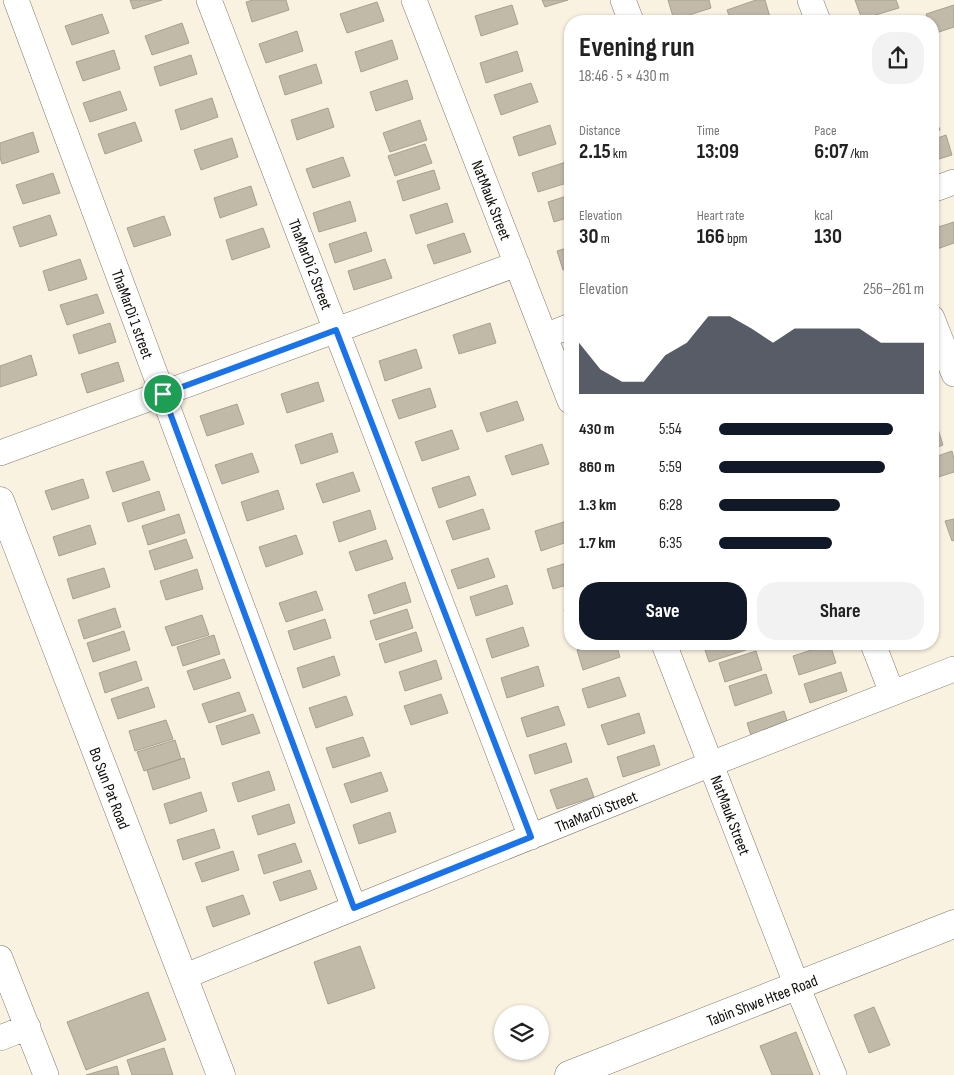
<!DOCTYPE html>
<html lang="en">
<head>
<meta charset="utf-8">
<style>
	:root { --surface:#fff; --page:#f2f2f2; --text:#222; --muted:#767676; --accent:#111827 }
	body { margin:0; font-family:"Sofia Sans Condensed",sans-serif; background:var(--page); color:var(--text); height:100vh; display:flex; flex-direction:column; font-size:19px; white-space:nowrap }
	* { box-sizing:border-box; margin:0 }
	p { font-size:16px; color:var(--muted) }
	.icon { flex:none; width:28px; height:28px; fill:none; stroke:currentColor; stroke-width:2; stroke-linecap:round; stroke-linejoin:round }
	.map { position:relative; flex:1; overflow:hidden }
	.details { position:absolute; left:564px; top:15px; width:375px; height:635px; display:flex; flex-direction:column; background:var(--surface); border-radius:20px; box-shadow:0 1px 4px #0004 }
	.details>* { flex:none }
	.buttons { position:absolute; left:494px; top:1005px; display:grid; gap:10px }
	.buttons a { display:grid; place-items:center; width:55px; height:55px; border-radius:50%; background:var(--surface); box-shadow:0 1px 4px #0004; font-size:25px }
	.pin { position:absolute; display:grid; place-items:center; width:42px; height:42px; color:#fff; margin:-21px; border:2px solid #fff; border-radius:50%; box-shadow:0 1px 5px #0007 }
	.round { display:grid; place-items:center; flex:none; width:52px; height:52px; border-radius:20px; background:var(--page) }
	.headline { display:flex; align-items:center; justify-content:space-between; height:85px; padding:0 15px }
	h1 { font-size:28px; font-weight:700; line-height:38px }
	.figures { display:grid; grid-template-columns:repeat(3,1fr); gap:8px; height:85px; padding:5px 15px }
	.figures div { display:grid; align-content:center }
	.figures b { font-size:21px; font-weight:700 }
	.figures small { font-size:14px; font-weight:400 }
	.figures p { font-size:14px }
	.chart { height:140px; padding:10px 15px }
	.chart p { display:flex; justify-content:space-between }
	.chart svg { width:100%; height:90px; margin-top:5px; fill:var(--accent); opacity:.7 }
	.primary-button { display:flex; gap:10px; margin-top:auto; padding:10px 15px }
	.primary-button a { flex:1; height:58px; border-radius:20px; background:var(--accent); color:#fff; font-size:20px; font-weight:700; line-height:58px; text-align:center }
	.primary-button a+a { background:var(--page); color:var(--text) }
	ul { padding:0 15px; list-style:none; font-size:16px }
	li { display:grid; grid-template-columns:80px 60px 1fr; align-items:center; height:38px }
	li i { height:12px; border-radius:6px; background:var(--accent) }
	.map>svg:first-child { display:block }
	.building { fill:#c1baa9; stroke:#a8a191 }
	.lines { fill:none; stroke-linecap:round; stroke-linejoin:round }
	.minor-casing { stroke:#827b6c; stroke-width:26 }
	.tertiary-casing { stroke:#827b6c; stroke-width:29 }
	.minor { stroke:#fff; stroke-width:25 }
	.tertiary { stroke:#fff; stroke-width:28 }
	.route-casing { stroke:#fff; stroke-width:10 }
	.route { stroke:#1a73e8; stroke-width:6 }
	.labels { text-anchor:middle; stroke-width:4.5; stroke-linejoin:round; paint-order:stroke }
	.street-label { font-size:16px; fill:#0e0c07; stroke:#fff }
</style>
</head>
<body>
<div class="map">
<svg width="954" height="1075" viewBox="0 0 954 1075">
	<rect width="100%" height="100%" fill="#f9f2e1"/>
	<!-- building -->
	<path class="building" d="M130,0h32l-29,9z
		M253,0h33l3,10 -37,12 -6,-20z
		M542,0h26l-23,7z
		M668,0h41l2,8 -37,12z
		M756,0h9l5,17 -13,4h-26l-4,-11z
		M855,0h41l3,8 -37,11z
		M377,2l7,19 -37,12 -7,-19z
		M512,5l6,19 -37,12 -6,-20z
		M954,5v22l-21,7 -1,-13h-3l-3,-7z
		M102,14l7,19 -37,12 -7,-19z
		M182,23l7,20 -37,12 -7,-19z
		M297,31l6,20 -37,12 -7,-19z
		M392,40l6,19 -37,13 -6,-20z
		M114,50l6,19 -37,12 -7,-19z
		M517,51l6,20 -37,12 -6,-20z
		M191,55l6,19 -37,12 -6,-19z
		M316,64l6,19 -37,12 -6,-19z
		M407,80l6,19 -37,12 -6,-19z
		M531,83l7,19 -37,13 -7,-20z
		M120,91l7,19 -37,12 -7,-19z
		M212,98l6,19 -37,13 -6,-20z
		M328,108l6,19 -37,13 -6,-20z
		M932,111l8,19 -8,3z
		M420,120l7,20 -37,12 -7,-19z
		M135,122l7,19 -37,13 -7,-20z
		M550,125l6,19 -37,12 -6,-19z
		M33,132l6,20 -37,12 -2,-6v-15z
		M946,135l6,20 -20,6v-21z
		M232,138l6,19 -37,13 -7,-20z
		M425,144l7,19 -37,13 -7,-20z
		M343,157l7,19 -37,12 -7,-19z
		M569,161l1,21 -32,10 -6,-19z
		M434,170l6,19 -37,12 -6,-20z
		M53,173l7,20 -37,11 -7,-19z
		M251,186l6,19 -37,13 -6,-20z
		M570,195v22l-16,5 -6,-20z
		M350,201l6,20 -37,11 -6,-19z
		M447,203l6,19 -37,12 -6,-19z
		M50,215l7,20 -37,12 -7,-20z
		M164,216l7,19 -37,12 -7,-19z
		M954,222v21l-17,6 -5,-14v-6z
		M263,228l7,19 -38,13 -6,-20z
		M366,232l6,19 -37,12 -6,-19z
		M464,233l7,19 -37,12 -7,-19z
		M570,247v21l-7,2 -6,-19z
		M80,259l7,20 -38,12 -6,-20z
		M385,259l7,19 -38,12 -6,-19z
		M97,294l7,19 -37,12 -7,-20z
		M110,323l6,19 -37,12 -6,-19z
		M490,323l6,20 -37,11 -6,-19z
		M416,349l6,19 -37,13 -6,-20z
		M31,355l6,20 -37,12v-21z
		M118,362l6,19 -37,12 -6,-19z
		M318,382l6,19 -37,12 -6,-19z
		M430,388l6,19 -37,12 -7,-19z
		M517,401l7,19 -37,12 -7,-19z
		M237,404l7,20 -37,12 -7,-20z
		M937,426l6,19 -11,4v-22z
		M452,430l7,19 -37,12 -7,-19z
		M332,433l6,19 -37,12 -6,-19z
		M542,444l7,20 -37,11 -7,-19z
		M952,451l2,8v13l-22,7v-21z
		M252,453l7,19 -37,12 -7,-19z
		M143,461l7,19 -37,12 -7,-20z
		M353,472l7,19 -37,12 -7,-19z
		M469,476l7,19 -37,13 -7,-20z
		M83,479l6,19 -37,12 -7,-19z
		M278,490l6,19 -37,12 -6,-19z
		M159,491l6,19 -37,12 -6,-19z
		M483,509l7,20 -37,11 -7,-19z
		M370,510l6,19 -37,13 -6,-20z
		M179,514l6,19 -37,12 -6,-19z
		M954,519v21l-2,1 -7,-20z
		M570,520v21l-29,10 -6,-20z
		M90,525l6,19 -37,12 -6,-19z
		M296,535l7,19 -37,13 -7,-20z
		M186,539l7,19 -38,12 -6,-19z
		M386,540l7,19 -37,12 -7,-19z
		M488,558l7,19 -37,12 -7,-19z
		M570,562v22l-17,5 -6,-20z
		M104,568l6,19 -37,12 -6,-20z
		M197,569l6,20 -37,11 -6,-19z
		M405,582l6,20 -37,12 -6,-19z
		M507,585l6,19 -37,12 -6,-19z
		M316,591l7,19 -37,12 -7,-19z
		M115,608l6,19 -37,12 -6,-19z
		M570,608v21l-6,-19z
		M407,609l6,19 -37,12 -6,-19z
		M202,615l7,20 -37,11 -7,-19z
		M325,619l6,19 -37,12 -6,-19z
		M523,627l6,19 -37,12 -6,-19z
		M124,631l6,19 -37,12 -6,-19z
		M416,632l6,19 -37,12 -6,-19z
		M214,635l6,19 -37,12 -6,-19z
		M597,644h19l4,13 -37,13 -6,-20z
		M703,644h41l2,6 -37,12z
		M830,644l6,19 -37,12 -6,-19z
		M756,651l6,19 -37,12 -6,-19z
		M334,656l6,19 -37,13 -6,-20z
		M224,659l7,19 -37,12 -7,-19z
		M436,660l6,19 -37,12 -6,-19z
		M136,661l6,19 -37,13 -6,-20z
		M538,666l6,20 -37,12 -6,-20z
		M841,672l6,19 -37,12 -6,-19z
		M766,674l6,19 -37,13 -6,-20z
		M619,677l7,19 -38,12 -6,-19z
		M148,687l7,20 -37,12 -7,-20z
		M239,692l7,19 -37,12 -7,-19z
		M441,694l7,19 -37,12 -7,-19z
		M346,696l7,19 -37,13 -7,-20z
		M558,706l7,19 -38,12 -6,-19z
		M784,711l6,19 -37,12 -6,-19z
		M639,713l6,20 -37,12 -7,-20z
		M253,714l7,19 -38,12 -6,-19z
		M166,720l7,19 -38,12 -6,-20z
		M363,737l7,19 -37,12 -7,-20z
		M175,740l6,19 -37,12 -7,-19z
		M566,743l6,19 -37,12 -6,-19z
		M654,745l6,20 -37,12 -6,-20z
		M184,758l6,20 -37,12 -6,-20z
		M269,771l6,19 -37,12 -6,-19z
		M381,772l7,19 -37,12 -7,-19z
		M587,778l7,19 -37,12 -7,-19z
		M201,792l6,19 -37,13 -6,-20z
		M289,804l6,19 -37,12 -6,-19z
		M390,812l6,20 -37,12 -6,-19z
		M214,829l6,19 -37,12 -6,-20z
		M295,843l7,19 -38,12 -6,-19z
		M233,851l6,19 -37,12 -7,-19z
		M310,870l7,19 -37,12 -7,-19z
		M243,895l7,19 -37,13 -7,-20z
		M360,946l15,42 -47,16 -14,-42z
		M148,992l18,48 -80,30 -19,-48z
		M874,1007l16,38 -21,8 -15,-38z
		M796,1032l17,43h-41l-12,-29z
		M164,1048l9,27h-41l-5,-15z
		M117,1066l2,9h-33z"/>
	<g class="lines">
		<defs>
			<path id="minor" d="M16,0l338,908
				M209,0l322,837
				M414,0l156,401
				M623,0l8,21
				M810,0l8,21
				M932,190l22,-8
				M932,318l22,56
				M545,336l25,-10
				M0,453l517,-189
				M664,644l133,342 37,89
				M873,644l19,49
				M0,958l46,117
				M183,977l528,-213 243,-95
				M0,1038l28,-11"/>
			<path id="tertiary" d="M0,501l221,574
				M569,1075l385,-151"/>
		</defs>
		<!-- minor casing -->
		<use href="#minor" class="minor-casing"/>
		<!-- tertiary casing -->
		<use href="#tertiary" class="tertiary-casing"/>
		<!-- minor -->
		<use href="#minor" class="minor"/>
		<!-- tertiary -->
		<use href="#tertiary" class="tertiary"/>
	</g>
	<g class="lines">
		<defs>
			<path id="route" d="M336,330l195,507 -177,71 -191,-514z"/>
		</defs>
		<!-- route casing -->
		<use href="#route" class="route-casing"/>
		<!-- route -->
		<use href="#route" class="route"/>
	</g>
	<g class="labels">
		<!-- street labels -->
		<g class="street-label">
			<text transform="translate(492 200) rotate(69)" y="6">NatMauk Street</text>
			<text transform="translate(311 264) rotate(69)" y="6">ThaMarDi 2 Street</text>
			<text transform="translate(133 314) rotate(70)" y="6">ThaMarDi 1 street</text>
			<text transform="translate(110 788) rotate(69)" y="6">Bo Sun Pat Road</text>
			<text transform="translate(596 811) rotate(-22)" y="6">ThaMarDi Street</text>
			<text transform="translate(731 815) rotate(69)" y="6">NatMauk Street</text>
			<text transform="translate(762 1000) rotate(-21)" y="6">Tabin Shwe Htee Road</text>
		</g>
	</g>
</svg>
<div class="buttons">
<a><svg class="icon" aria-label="layers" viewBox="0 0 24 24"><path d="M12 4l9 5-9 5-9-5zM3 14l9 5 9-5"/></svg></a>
</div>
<div class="pin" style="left:163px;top:394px;background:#1e9e55"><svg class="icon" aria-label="arrive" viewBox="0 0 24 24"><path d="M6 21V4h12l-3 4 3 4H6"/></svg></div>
<section class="details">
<div class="headline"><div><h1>Evening run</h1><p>18:46 · 5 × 430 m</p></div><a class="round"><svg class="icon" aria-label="share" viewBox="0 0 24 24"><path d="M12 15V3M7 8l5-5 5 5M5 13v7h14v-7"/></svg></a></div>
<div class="figures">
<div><p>Distance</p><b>2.15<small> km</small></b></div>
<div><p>Time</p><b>13:09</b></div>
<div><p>Pace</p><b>6:07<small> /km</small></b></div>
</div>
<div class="figures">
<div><p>Elevation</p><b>30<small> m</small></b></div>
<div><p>Heart rate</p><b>166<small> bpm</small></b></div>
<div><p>kcal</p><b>130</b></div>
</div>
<div class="chart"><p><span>Elevation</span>256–261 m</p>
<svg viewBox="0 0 160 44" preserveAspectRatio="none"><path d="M0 44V19L10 32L20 38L30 38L40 25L50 19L60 6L70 6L80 12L90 19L100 12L110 12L120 12L130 12L140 19L150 19L160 19V44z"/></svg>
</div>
<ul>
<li><b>430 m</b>5:54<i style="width:85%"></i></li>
<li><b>860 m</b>5:59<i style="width:81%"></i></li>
<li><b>1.3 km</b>6:28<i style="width:59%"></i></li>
<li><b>1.7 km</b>6:35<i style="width:55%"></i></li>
</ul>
<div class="primary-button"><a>Save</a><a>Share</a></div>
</section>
</div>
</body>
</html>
